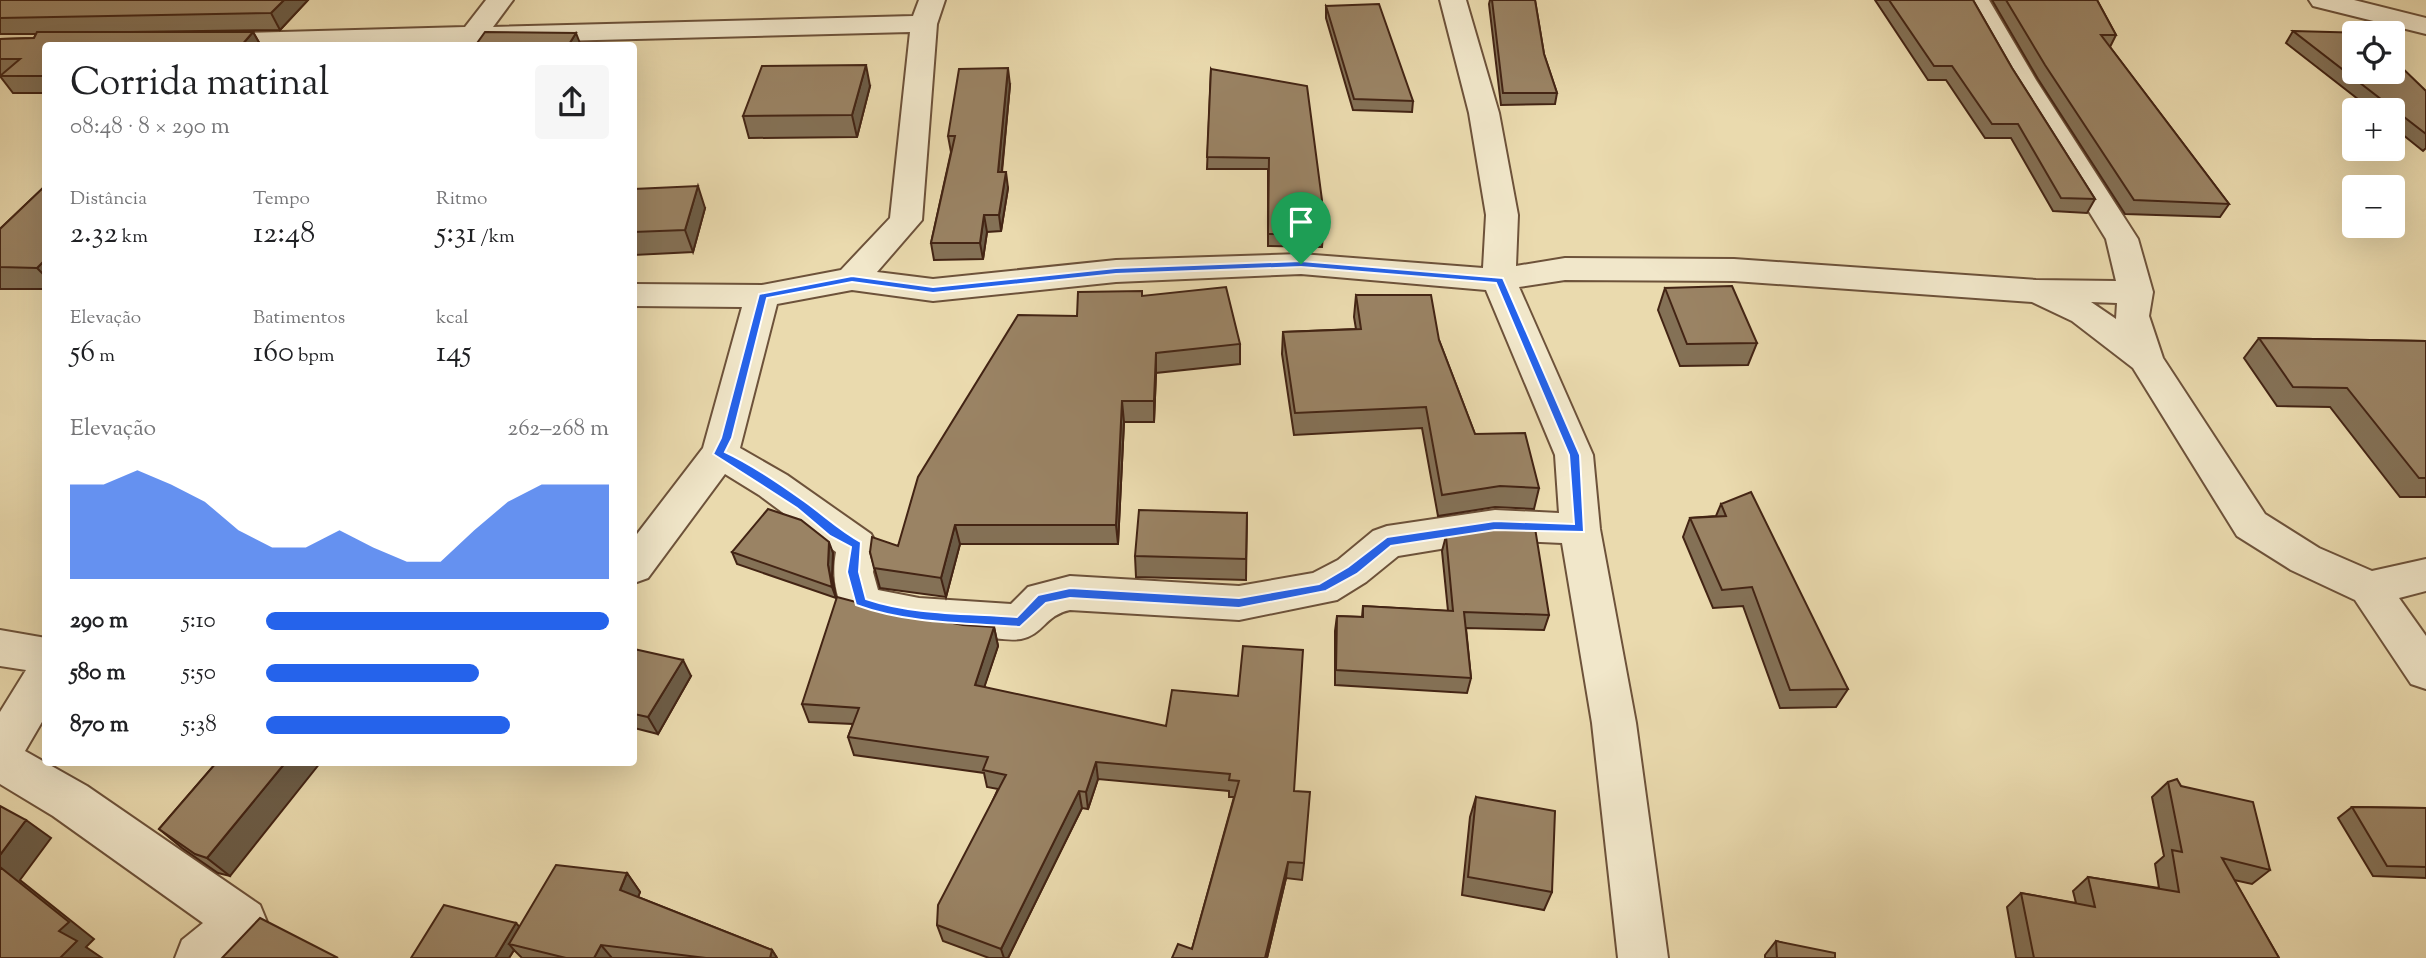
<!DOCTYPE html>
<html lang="pt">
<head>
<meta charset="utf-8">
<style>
	:root { --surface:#fff; --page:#f6f6f6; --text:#202124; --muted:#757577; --accent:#2563eb }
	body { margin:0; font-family:"Sorts Mill Goudy",serif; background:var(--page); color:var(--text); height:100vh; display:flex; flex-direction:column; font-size:26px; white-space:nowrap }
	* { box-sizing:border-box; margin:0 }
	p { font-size:23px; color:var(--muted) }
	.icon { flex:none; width:38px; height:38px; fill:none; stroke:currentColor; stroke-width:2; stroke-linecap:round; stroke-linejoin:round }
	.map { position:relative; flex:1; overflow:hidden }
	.sheet { position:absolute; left:42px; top:42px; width:595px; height:724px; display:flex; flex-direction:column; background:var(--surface); border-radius:7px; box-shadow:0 7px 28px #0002 }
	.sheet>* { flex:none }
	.buttons { position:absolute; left:2342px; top:21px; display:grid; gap:14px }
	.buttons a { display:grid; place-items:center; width:63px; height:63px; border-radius:7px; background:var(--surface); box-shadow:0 7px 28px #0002; font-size:35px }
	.pin { position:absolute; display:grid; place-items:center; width:60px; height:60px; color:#fff; margin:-72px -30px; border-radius:50% 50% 50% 0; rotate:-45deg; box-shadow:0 0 7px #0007 }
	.pin .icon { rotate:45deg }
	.round { display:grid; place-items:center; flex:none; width:74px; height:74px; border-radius:7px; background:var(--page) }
	.head { display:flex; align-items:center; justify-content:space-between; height:119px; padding:0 28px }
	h1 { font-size:38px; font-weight:600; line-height:52px }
	.metrics { display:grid; grid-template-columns:repeat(3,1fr); gap:10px; height:119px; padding:7px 28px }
	.metrics div { display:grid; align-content:center }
	.metrics b { font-size:30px; font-weight:600 }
	.metrics small { font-size:19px; font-weight:400 }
	.metrics p { font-size:19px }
	.chart { height:196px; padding:14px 28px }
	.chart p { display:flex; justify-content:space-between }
	.chart svg { width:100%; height:126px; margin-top:7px; fill:var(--accent); opacity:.7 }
	ul { padding:0 28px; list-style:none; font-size:23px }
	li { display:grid; grid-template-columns:112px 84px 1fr; align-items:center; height:52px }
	li i { height:18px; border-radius:9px; background:var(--accent) }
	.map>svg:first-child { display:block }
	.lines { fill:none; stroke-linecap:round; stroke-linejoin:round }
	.minor-casing { stroke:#6d523a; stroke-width:4 }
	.minor { fill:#f1e7ca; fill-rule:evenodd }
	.wall { fill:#847156; stroke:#432414; stroke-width:2 }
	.shaded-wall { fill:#6c5c46; stroke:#432414; stroke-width:2 }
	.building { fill:#9a8364; stroke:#432414; stroke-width:2 }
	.route { fill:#2563eb; stroke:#fff; stroke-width:2; fill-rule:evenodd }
</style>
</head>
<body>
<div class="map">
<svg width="2426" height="958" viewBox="0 0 2426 958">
	<rect width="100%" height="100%" fill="#eadaae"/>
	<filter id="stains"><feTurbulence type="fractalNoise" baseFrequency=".00286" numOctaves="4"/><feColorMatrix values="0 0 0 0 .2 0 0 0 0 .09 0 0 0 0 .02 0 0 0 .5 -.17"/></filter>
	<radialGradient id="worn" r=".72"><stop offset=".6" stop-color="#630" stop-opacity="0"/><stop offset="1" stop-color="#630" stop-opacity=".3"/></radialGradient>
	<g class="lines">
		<defs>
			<path id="minor" d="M486,0h27l-20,27 420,-11 6,-16h26l-8,24 -15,196 -45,52 56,7 183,-19 185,-6 182,14 3,-53 -17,-102 -29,-113h26l33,113 19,102 -2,51 49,-8 169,1 302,21 80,1 -10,-42 -98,-159 -45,-80h26l47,80 102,159 15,53 -4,24 14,42 102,156 54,34 53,23 54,-12v32l-27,7 27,38v53l-15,-5 -56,-84 -64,-30 -54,-34 -104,-168 -61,-47 -40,-19 -298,-21 -169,-1 -46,7 74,168 7,74 36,194 32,235h-50l-26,-235 -30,-180 -67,-3 -97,16 -32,26 -29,18 -98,20 -169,-10c-25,5 -27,25 -49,29 -12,2 -26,-1 -38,-2 -47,-3 -92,-8 -138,-23 -10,-20 -13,-40 -9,-62l-77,-57 -34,-21 -77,104 -14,5v-45l69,-90 39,-141 -108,-1v-22l128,1 79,-15 49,-52 20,-186 -429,11 -2,3h-285l-3,-4 4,-6 10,-2 260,-7zM1301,274l185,16 69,165 4,58 -64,-3 -108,16 -14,5 -35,29 -25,13 -74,13 -169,-10 -42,11 -17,17 -92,-6 -41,-8 -5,-18 4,-27 -6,-11 -84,-59 -47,-27 37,-144 75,-14 81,11 183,-19zM2091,302l26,1 -1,16z
				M2309,0h45l72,18v16l-113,-28z
				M0,630l46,8v77l-21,36 62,35 173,119 7,17 -7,17 -22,19h-63l7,-18 21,-17 -150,-107 -53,-32v-72l26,-42 -26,-4z"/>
		</defs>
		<!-- minor casing -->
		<use href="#minor" class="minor-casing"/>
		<!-- minor -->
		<use href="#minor" class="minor"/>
	</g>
	<!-- wall -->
	<path class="wall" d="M0,0h308l-28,30 -149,2h122l8,14h-215v47h-33l-13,-17h1h-1v-37l34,-1 2,-4h-36z
		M1490,0h45l9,54 13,39 -2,11 -54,1 -12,-101z
		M1875,0h98l39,68 83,131 -8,14 -34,-2 -42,-73h-26l-39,-58h-18z
		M1992,0h105l19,35 -6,12 119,157 -9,13 -95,-3 -87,-135z
		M1326,6l87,95 -1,11 -59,-2 -27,-92z
		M2293,31l133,60v57l-3,3 -31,-25v-16h-20l-86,-67z
		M1211,69l112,166 -1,12 -54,-1v-77h-61z
		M1010,85l-8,87 6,16 -7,43 -14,1 -4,27 -49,1 -3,-17 20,-91 -3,-16z
		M870,86l-13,51 -108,1 -6,-22z
		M46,185v104h-46v-60z
		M634,189l71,19 -12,44 -59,3z
		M1665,288l92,55 -9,22 -68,1 -22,-56z
		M1356,295l83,45 36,94 64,54 -5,21 -39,-2 -57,9 -16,-88 -128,7 -12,-81 1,-22 73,-3 -2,-12z
		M1142,296l98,48v20l-84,9 -2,49h-30l-6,122h-158l-14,53 -66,-9 -10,-36 28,-6 179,-230z
		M2259,338l167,3v156h-26l-70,-90 -53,-1 -33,-48z
		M1721,504l127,185 -12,18 -56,1 -37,-102 -30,2 -30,-71 7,-19 26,-2z
		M1247,513l-1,67 -110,-3 -1,-21z
		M1446,536l103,79 -5,15 -78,-2 5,50 -4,15 -132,-8v-54l2,-15 25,1 1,-11 85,5 -6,-60z
		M732,552l101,1 -1,23 4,22 -99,-34z
		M890,611l73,14 31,2 4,19 -14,41 310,104 10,72 -2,17 -16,-2 -19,80h-95l20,-9 42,-152h-5v-6l-131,-12 -10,30 -6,-1 -74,150h-19l-46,-17 -6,-16 61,-136 -11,-2 -3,-14 -130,-18 -6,-18 5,-13 -44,-2 -7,-18z
		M634,649l57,27 -33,58 -24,-6z
		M216,763l14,113 -12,-3 -36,-25 -23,-19z
		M2168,782l13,4 89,84 -18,14 -18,-4 45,78h-263l-9,-51 14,-14 55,10 -3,-12 15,-14 71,11 -4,-24 9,-8 -12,-59z
		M1476,797l76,95 -8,18 -82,-15 8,-78z
		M2352,807l74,1v70l-53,-2 -35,-58z
		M627,873l13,19 -2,5 134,53 5,8h-255l-8,-8 -5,8h-98l108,-31z
		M1776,941l59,17h-70v-3z"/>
	<!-- shaded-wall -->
	<path class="shaded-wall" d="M284,0h24l-28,30 -9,-17z
		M253,32l8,14h-20z
		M576,33l5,13h-13z
		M866,65l4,21 -13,51 -5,-22z
		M1008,68l2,17 -10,103 -2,-16z
		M1006,172l2,16 -7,43 -2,-16z
		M698,186l7,22 -12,44 -8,-22z
		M984,215l3,17 -4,27 -3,-16z
		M46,259v18l-9,-9z
		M1156,353v20l-2,49v-21z
		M1122,401l2,21 -6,122 -2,-19z
		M955,525l5,19 -14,53 -5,-19z
		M829,542l4,11 -1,23 4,22 -4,-11 -4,-22z
		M994,627l4,19 -19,57 -4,-18z
		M683,660l8,16 -33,58 -10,-17z
		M1096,762l2,17 -10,30 -2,-17z
		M285,763h35l-90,113 -23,-18z
		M1079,791l3,17 -74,150h-4l-3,-9z
		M26,820l25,18 -31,42 74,59 -8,8 16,11h-42l-1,-27 -59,-57v-19z
		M1288,862l-2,16 -19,80h-2z
		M627,873l13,19 -6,16 -14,-18z
		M516,923l9,10 -16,11 5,6 -5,8h-14z
		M601,945l11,13h-18z
		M772,950l5,8h-7z"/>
	<!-- building -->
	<path class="building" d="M0,0h284l-13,13 -271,5z
		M1492,0h43l9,54 13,39h-54z
		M1889,0h84l39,68 83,131 -34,-1 -43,-74h-26l-40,-58h-18z
		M2006,0h91l19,35h-15l128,169 -95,-4 -89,-135z
		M1379,4l34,97 -59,-2 -28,-93z
		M2293,31l74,2h-13v39h38v-14l34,33v43z
		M37,32h216l-12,14h-195v30h-46l20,-17h-20v-20l34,-1z
		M485,32l91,1 -8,13h-93z
		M866,65l-14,50 -109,1 19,-50z
		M1008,68l-10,104h8l-7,43h-15l-4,28h-49l24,-107h-7l11,-67z
		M1211,69l96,17 15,114 1,35 -55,-1 1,-76 -62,-1z
		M46,185v74l-9,9 -37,-1v-38z
		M698,186l-13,44 -51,2v-43z
		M1732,286l25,57 -70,1 -22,-56z
		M1226,287l14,57 -84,9 -2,48h-32l-6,124h-161l-14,53 -67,-10 -4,-16 2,-15 26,9 20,-69 100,-162 59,1 1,-24 64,-1v5z
		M1356,295h75l8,45 36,94 50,-1 14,55 -39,-2 -58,9 -16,-88 -131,6 -12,-81 78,-3z
		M2259,338l167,3v137h-7l-72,-90 -54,-1z
		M1751,492l97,197 -58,1 -38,-103 -30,3 -32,-72 36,-2 -5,-12z
		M768,509l33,11 28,22 -1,23 4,22 -100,-35z
		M1139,510l108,3 -1,46 -111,-3z
		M1499,527l36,1 14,87 -85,-3 7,66 -135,-8 1,-54 26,1v-11l90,5 -7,-75z
		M837,597l53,14 73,14 31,2 -19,58 191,41 6,-36 66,6 5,-50 60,4 -9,141 16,1 -6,71 -16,-1 -23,96h-93l6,-14 14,5 47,-168 -10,-1 1,-6 -134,-12 -10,30 -7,-1 -78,158 -64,-24 1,-20 68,-130 -23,-5 5,-13 -140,-20 11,-29 -57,-4z
		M634,649l49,11 -35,57 -14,-3z
		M216,763h69l-78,95 -12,-4 -36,-25z
		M2177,779l4,7 72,16 17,68 -48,-12 57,100h-245l-13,-65 74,14 -7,-30 91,15 -7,-42 10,2 -14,-70z
		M1476,797l79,14 -3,81 -84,-15z
		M0,806l26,14 -26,35z
		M2352,807l74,1v59l-39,-1z
		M556,865l71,8 -7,17 152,60 -2,8h-64l-105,-13 -7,13h-28l-57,-14z
		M0,867l69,55 -10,9 18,10 -17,17h-60z
		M444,905l72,18 -21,35h-84z
		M260,918l78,40h-116z
		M1776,941l59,12v5h-58z"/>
	<!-- route -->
	<path class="route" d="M1301,261l202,17 77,177 4,77 -89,-2 -104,16 -34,28 -31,17 -87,17 -169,-10 -24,5 -26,24c-55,-4 -112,-3 -164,-22l-9,-33 4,-25 -21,-11 -33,-28 -84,-54 8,-16 38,-144 93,-18 81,11 183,-19zM1301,267l195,16 73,172 5,69 -79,-3 -108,16 -39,30 -29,17 -80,14 -169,-10 -32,7 -21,22c-50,-4 -104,-2 -151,-18l-7,-27 2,-30c-22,-12 -37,-27 -57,-41 -25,-18 -51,-36 -79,-49l7,-14 35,-140 85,-16 81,11 183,-19z"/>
	<rect width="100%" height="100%" filter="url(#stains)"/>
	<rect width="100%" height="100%" fill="url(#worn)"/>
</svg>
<div class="buttons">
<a><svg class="icon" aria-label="locate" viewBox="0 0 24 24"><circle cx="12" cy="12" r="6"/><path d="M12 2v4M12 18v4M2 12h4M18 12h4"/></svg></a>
<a>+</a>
<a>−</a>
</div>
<div class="pin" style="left:1301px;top:264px;background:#1e9e55"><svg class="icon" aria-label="arrive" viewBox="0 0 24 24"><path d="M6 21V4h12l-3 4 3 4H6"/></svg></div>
<section class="sheet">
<div class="head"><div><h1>Corrida matinal</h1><p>08:48 · 8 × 290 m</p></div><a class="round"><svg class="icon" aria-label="share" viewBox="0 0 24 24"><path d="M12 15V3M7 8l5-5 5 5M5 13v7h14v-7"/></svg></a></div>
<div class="metrics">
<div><p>Distância</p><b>2.32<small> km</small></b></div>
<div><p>Tempo</p><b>12:48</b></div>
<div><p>Ritmo</p><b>5:31<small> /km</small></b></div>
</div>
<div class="metrics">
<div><p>Elevação</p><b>56<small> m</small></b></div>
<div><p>Batimentos</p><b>160<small> bpm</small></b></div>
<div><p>kcal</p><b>145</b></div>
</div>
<div class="chart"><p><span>Elevação</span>262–268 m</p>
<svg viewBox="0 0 160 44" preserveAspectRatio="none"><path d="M0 44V11L10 11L20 6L30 11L40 17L50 27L60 33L70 33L80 27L90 33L100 38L110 38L120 27L130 17L140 11L150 11L160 11V44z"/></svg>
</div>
<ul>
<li><b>290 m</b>5:10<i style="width:100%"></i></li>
<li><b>580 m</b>5:50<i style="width:62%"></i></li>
<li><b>870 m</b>5:38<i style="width:71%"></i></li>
</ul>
</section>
</div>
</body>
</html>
